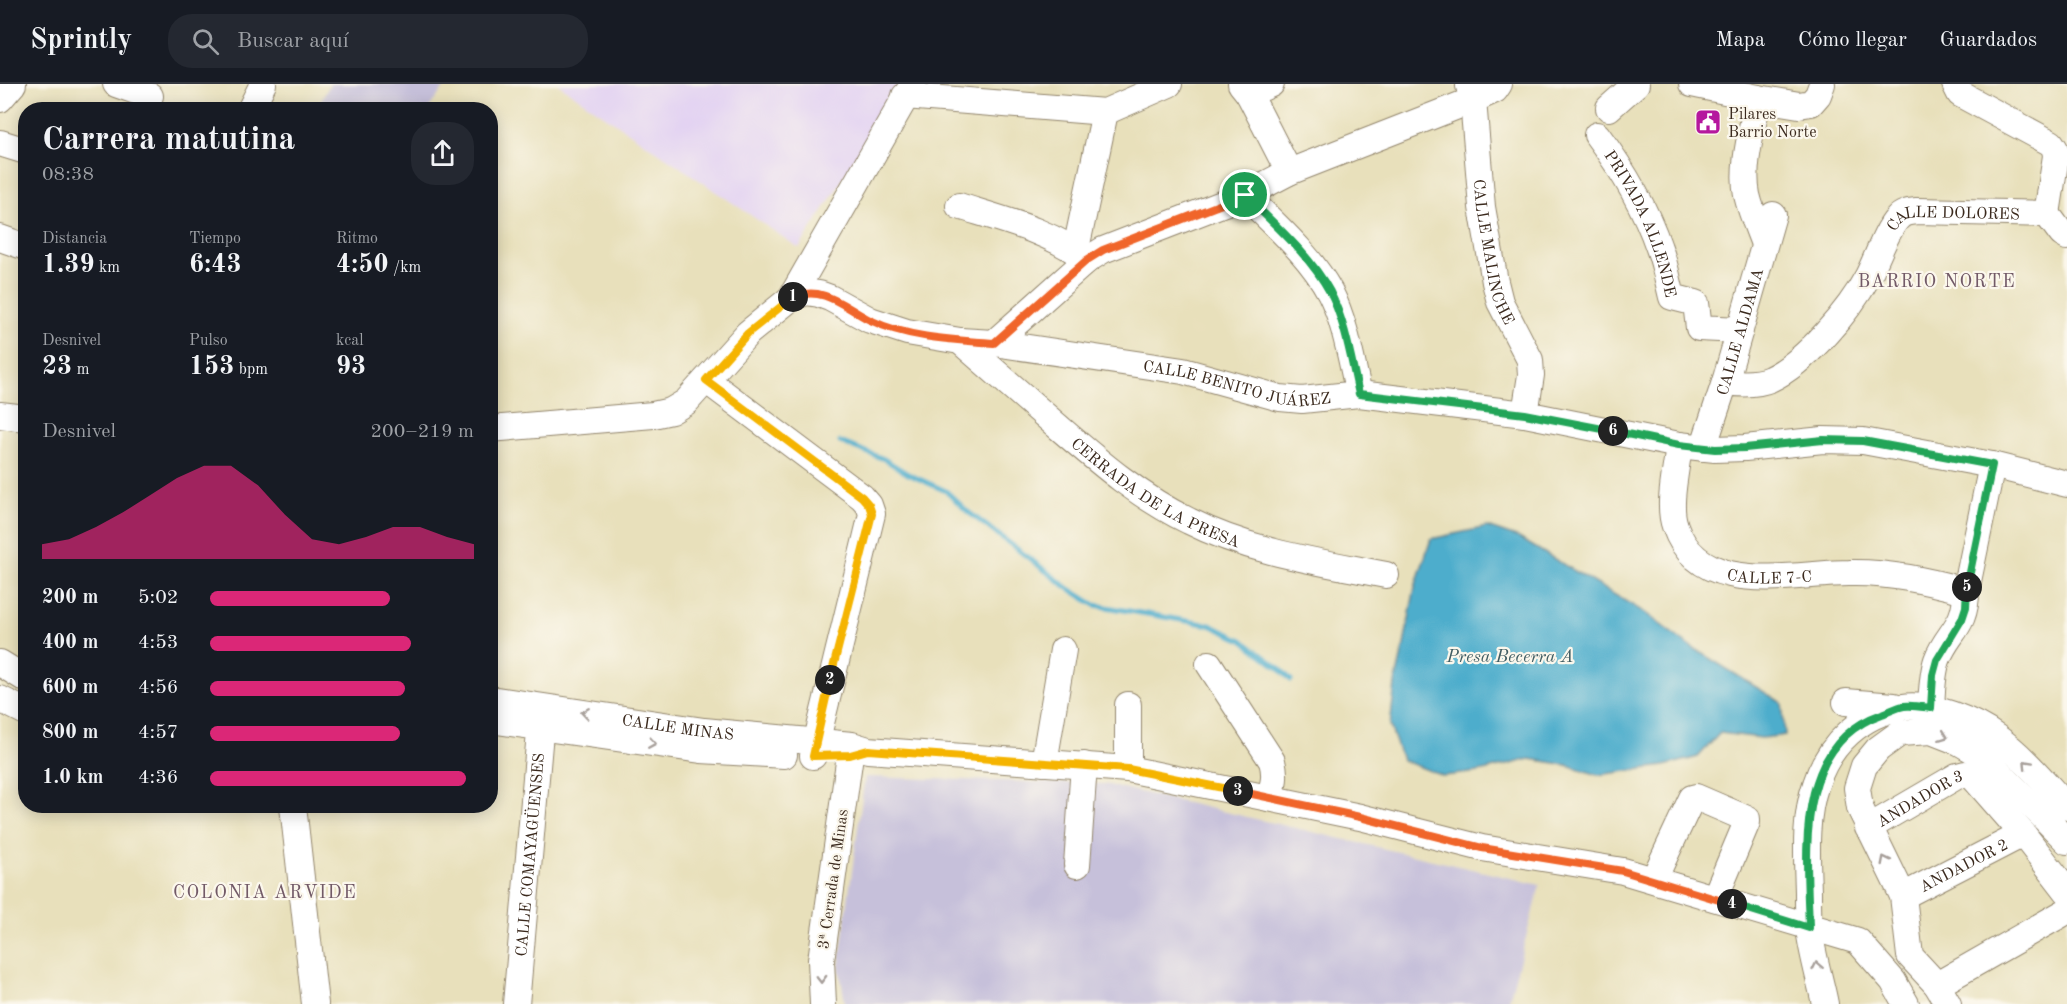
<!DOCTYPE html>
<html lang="es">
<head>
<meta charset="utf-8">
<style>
	:root { --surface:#171b24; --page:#242831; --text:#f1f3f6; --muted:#9ea1a6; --line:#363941; --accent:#db2777 }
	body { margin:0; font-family:"Old Standard TT",serif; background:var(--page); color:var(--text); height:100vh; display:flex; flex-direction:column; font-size:22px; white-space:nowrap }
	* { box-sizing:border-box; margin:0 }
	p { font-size:20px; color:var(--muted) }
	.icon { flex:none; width:33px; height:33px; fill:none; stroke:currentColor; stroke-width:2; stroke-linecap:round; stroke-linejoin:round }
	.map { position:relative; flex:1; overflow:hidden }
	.sheet { position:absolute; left:18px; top:18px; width:480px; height:711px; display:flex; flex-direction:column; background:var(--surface); border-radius:24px; box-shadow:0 3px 15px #0003 }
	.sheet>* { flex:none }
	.pin { position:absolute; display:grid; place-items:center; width:51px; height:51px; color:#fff; margin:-26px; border:3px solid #fff; border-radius:50%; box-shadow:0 2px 6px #0007 }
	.km { position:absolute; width:30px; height:30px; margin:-15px; border-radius:50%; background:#222; color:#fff; font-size:16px; line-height:30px; text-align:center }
	.round { display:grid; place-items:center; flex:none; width:63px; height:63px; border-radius:24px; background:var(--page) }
	.overview { display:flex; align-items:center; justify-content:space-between; height:102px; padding:0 24px }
	h1 { font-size:33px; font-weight:700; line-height:45px }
	.stats { display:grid; grid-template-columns:repeat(3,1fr); gap:9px; height:102px; padding:6px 24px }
	.stats div { display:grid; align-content:center }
	.stats b { font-size:26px; font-weight:700 }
	.stats small { font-size:16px; font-weight:400 }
	.stats p { font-size:16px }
	.chart { height:168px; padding:12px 24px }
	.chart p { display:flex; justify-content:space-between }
	.chart svg { width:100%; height:108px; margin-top:6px; fill:var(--accent); opacity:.7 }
	ul { padding:0 24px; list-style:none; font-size:20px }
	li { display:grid; grid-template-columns:96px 72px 1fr; align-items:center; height:45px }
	li i { height:15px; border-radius:8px; background:var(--accent) }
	header { display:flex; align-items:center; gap:36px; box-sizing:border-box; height:84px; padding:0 30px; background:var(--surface); border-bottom:2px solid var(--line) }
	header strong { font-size:28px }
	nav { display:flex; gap:33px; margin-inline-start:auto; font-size:21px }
	.search { width:420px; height:54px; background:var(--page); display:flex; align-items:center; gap:15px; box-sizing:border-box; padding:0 21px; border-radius:24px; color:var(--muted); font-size:22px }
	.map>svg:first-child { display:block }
	.built { fill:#e3d3f2 }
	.industrial { fill:#c6c0da }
	.water { fill:#4dadcc; stroke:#446c75; stroke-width:1.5 }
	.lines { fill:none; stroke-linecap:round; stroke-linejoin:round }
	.stream { stroke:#4dadcc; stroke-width:5 }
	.minor-casing { stroke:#92856c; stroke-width:28 }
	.minor { stroke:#fff; stroke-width:26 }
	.oneway { stroke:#a79f9a }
	.split-1-casing { stroke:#fff; stroke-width:12 }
	.split-2-casing { stroke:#fff; stroke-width:12 }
	.split-3-casing { stroke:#fff; stroke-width:12 }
	.split-4-casing { stroke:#fff; stroke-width:12 }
	.split-5-casing { stroke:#fff; stroke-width:12 }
	.split-6-casing { stroke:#fff; stroke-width:12 }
	.split-7-casing { stroke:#fff; stroke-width:12 }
	.split-1 { stroke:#f0652b; stroke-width:8 }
	.split-2 { stroke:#f5b400; stroke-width:8 }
	.split-3 { stroke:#f5b400; stroke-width:8 }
	.split-4 { stroke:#f0652b; stroke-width:8 }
	.split-5 { stroke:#22a559; stroke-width:8 }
	.split-6 { stroke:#22a559; stroke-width:8 }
	.split-7 { stroke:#22a559; stroke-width:8 }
	.labels { text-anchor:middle; stroke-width:4.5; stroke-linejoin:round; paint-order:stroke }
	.poi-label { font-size:16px; fill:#3b2a1e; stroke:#fbf7ec; text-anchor:start }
	.street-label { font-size:16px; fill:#3b2a1e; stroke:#fbf7ec }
	.neighbourhood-label { font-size:18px; letter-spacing:1.5px; fill:#725a67; stroke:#fbf7ec }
	.water-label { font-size:18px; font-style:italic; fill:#425e64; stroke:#fbf7ec }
</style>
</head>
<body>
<header>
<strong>Sprintly</strong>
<div class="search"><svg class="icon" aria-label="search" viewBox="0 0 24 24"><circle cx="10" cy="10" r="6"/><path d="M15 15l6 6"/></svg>Buscar aquí</div>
<nav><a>Mapa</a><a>Cómo llegar</a><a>Guardados</a></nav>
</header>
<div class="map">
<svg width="2067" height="920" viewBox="0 0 2067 920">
	<rect width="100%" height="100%" fill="#fbf7ec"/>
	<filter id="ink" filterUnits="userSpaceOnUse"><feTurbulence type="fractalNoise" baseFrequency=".0167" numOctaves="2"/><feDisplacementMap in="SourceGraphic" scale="12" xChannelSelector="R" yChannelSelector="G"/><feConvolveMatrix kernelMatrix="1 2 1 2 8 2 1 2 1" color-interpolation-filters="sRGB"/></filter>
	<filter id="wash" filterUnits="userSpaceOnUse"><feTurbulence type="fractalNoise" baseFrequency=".008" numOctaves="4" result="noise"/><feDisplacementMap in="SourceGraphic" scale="24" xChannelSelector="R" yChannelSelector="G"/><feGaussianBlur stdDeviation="1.35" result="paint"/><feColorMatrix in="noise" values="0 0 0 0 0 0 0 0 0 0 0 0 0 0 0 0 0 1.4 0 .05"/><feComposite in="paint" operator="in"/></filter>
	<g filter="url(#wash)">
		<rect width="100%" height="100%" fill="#e8e0bb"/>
		<!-- built -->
		<path class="built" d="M558,0h346l-105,164z"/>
		<!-- industrial -->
		<path class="industrial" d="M330,0h117l-19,25h-111z
			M865,693l240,7 435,101 -32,119h-663l-6,-38z"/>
		<!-- water -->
		<path class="water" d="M1487,443l32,11 125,74 44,33 94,58 3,32 -23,3 -42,-5 -22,24 -34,9 -66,9 -31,-10 -37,-6 -51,13 -36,4 -41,-16 -12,-34 5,-42 9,-39 11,-58 16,-48z"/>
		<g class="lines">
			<!-- stream -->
			<path class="stream" d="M840,358l44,17 24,15 38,17 22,21 53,40 47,36 27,17 115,20 32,15 37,28 12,12"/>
		</g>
	</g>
	<g filter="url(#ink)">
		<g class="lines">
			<defs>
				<g id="minor">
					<path d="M116,0l34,12"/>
					<path d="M1241,0l8,10 40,78"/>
					<path d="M1692,0l66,14"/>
					<path d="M1955,0l5,10 91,49 4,6 1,7 -9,58"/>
					<path id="s1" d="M1469,2l4,14 9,107 13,75 5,20 30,58 1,15 -6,39"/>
					<path d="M1249,10l22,-10"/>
					<path d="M905,12l200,16 64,-28"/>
					<path d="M0,15l13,-15"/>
					<path d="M1609,24l27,-24"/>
					<path d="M250,26l13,-26"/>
					<path id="s2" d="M1597,51c26,35 48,72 62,113 6,16 9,33 13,49l24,6 3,25 41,2"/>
					<path d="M0,59l26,8"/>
					<path d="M1245,111c30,30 65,60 85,97 16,32 21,68 29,102"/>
					<path d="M959,122c41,13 95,26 128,54"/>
					<path d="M2047,130l15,20 5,3"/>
					<path d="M0,154l26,9"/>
					<path d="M1077,160l28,-132"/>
					<path d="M1764,160c-6,-16 -13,-32 -17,-49 -6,-31 6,-67 11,-97l41,7 12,-2 7,-8 4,-11"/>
					<path d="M791,214l122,-214"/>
					<path id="s3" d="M960,257c32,28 64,56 96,84 42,36 83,72 133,96 61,31 131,41 197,54"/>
					<path d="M994,259l93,-83 16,-10 142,-55 44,-23 184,-72 22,-10 4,-6"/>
					<path d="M706,296l156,117 7,8 3,9 -59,242"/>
					<path id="s4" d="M1725,298c15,2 31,3 45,-3 35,-16 80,-69 98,-103 8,-15 18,-45 29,-57 6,-7 12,-7 20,-8l130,3"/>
					<path d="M0,331l26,3"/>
					<path id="s5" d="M490,345l163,-14 18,-4 15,-9 62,-69 43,-35 15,-6 13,2 11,4 40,22 37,12 53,9 34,2 189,28 97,27 22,2 57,-6 166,20 154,31 36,4 30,-1 78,-8 40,1 129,24 75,19"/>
					<path id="s6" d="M1679,361c-2,22 -12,60 -4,81 25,73 116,47 174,47 40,-1 79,8 117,18"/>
					<path id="s7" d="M1703,364l22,-66 48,-167"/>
					<path d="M0,579l26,16"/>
					<path d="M1209,580l63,97c4,14 2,23 -3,37"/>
					<path d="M0,615l26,13"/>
					<path id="s8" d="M490,615l214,32 148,14 16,5 260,19 232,48 122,31 141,23 235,70 35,40 13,23"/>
					<path d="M1846,618l48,4"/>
					<path d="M1931,624c1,-16 1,-33 6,-48 11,-29 29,-32 29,-69l26,-126"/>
					<path d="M490,636l211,30 83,5"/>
					<path d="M1044,679l19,-113"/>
					<path d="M1128,685v-64"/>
					<path d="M293,722l22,198"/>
					<path id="s9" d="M1868,744l89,-52 8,-2 8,3 50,57 44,57"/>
					<path d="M1077,781l7,-100"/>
					<path d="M1654,795l38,-81 4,-1 51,22v3l-32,76"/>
					<path id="s10" d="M1903,812l120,-62"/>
					<path d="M1937,901l130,-74"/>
					<path id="s11" d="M516,920l26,-294"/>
					<path d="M823,920l-2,-44 29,-205"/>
					<path d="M1825,920c-5,-25 -13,-50 -16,-76 -1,-11 -1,-24 -1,-36 -1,-35 -4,-74 8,-108 13,-40 45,-70 87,-77 26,-5 73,15 93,30 27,19 49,46 71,70"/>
					<path d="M1948,920l-11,-19 -27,-29 -7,-60 -43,-88 -3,-20 7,-22 14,-17 22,-16 31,-2 28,11 24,14 84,85"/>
				</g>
			</defs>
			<!-- minor casing -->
			<use href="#minor" class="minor-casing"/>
			<!-- minor -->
			<use href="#minor" class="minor"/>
		</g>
		<!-- one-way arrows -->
		<defs><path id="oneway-chevron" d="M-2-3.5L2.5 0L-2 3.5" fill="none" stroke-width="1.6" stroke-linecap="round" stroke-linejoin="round" transform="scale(1.5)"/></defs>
		<g class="oneway">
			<use href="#oneway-chevron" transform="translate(585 629) rotate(-172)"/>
			<use href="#oneway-chevron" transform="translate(1944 652) rotate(21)"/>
			<use href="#oneway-chevron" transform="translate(652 659) rotate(9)"/>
			<use href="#oneway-chevron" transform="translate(2027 680) rotate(-133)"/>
			<use href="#oneway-chevron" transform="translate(1885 776) rotate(-117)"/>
			<use href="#oneway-chevron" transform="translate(1817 882) rotate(-102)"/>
			<use href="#oneway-chevron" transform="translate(821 895) rotate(89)"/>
		</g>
	</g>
	<g class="lines" filter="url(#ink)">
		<defs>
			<path id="split-1" d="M793,213c31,-12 51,10 77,23 37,18 83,20 124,23l93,-83 16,-10 142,-55"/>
			<path id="split-2" d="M793,213l-45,36 -42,47 156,117 7,8 3,9 -42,166"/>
			<path id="split-3" d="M830,596l-17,76 37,-1 18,-5 260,19 110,22"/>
			<path id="split-4" d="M1238,707l122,26 122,31 141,23 109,33"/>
			<path id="split-5" d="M1732,820l77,24c-2,-75 -16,-183 73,-214 7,-2 15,-7 22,-8 8,-1 19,1 27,2l2,-33 4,-15 25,-41 4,-12 1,-20"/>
			<path id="split-6" d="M1613,347l66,14 36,4 30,-1 78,-8 40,1 129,24 -25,122"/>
			<path id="split-7" d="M1245,111c30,30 65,60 85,97 16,32 21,68 29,102l166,20 88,17"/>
		</defs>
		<!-- split-1 casing -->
		<use href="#split-1" class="split-1-casing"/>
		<!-- split-2 casing -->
		<use href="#split-2" class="split-2-casing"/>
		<!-- split-3 casing -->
		<use href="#split-3" class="split-3-casing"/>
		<!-- split-4 casing -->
		<use href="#split-4" class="split-4-casing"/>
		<!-- split-5 casing -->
		<use href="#split-5" class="split-5-casing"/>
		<!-- split-6 casing -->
		<use href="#split-6" class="split-6-casing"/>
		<!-- split-7 casing -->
		<use href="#split-7" class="split-7-casing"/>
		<!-- split-1 -->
		<use href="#split-1" class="split-1"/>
		<!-- split-2 -->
		<use href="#split-2" class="split-2"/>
		<!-- split-3 -->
		<use href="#split-3" class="split-3"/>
		<!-- split-4 -->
		<use href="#split-4" class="split-4"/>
		<!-- split-5 -->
		<use href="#split-5" class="split-5"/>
		<!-- split-6 -->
		<use href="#split-6" class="split-6"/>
		<!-- split-7 -->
		<use href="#split-7" class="split-7"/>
	</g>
	<!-- icons -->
	<defs>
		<symbol id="civic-square" viewBox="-11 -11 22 22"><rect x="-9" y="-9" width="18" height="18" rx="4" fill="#b5179e" stroke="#fbf7ec"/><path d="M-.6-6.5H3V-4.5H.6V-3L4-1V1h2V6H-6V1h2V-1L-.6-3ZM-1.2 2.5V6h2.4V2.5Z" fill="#fff"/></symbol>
	</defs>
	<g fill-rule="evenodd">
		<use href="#civic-square" x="1693" y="23" width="30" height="30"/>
	</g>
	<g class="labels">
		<!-- poi labels -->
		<g class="poi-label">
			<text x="1728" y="35">Pilares<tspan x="1728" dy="18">Barrio Norte</tspan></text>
		</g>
		<!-- street labels -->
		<g class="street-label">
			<text dy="6" stroke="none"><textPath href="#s2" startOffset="100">PRIVADA ALLENDE</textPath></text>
			<text dy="6" stroke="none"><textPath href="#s4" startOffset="310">CALLE DOLORES</textPath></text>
			<text dy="6" stroke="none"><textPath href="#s1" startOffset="168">CALLE MALINCHE</textPath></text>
			<text dy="6" stroke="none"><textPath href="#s7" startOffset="122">CALLE ALDAMA</textPath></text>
			<text dy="6" stroke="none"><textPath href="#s5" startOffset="808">CALLE BENITO JUÁREZ</textPath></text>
			<text dy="6" stroke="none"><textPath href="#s3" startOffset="249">CERRADA DE LA PRESA</textPath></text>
			<text dy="6" stroke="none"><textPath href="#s6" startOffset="198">CALLE 7-C</textPath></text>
			<text dy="6" stroke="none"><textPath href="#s8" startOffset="190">CALLE MINAS</textPath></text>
			<text dy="6" stroke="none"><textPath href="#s9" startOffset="60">ANDADOR 3</textPath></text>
			<text dy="6" stroke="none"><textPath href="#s11" startOffset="150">CALLE COMAYAGÜENSES</textPath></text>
			<text dy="6" stroke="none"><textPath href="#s10" startOffset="68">ANDADOR 2</textPath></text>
			<text transform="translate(832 795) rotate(-82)" y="6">3ª Cerrada de Minas</text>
		</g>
		<!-- neighbourhood labels -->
		<g class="neighbourhood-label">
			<text x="1937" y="203">BARRIO NORTE</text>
			<text x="265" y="814">COLONIA ARVIDE</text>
		</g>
		<!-- water labels -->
		<g class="water-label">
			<text x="1510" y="578">Presa Becerra A</text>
		</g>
	</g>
</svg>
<div class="pin" style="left:1245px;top:111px;background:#1e9e55"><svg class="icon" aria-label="arrive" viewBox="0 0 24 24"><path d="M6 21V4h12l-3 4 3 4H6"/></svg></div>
<b class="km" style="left:793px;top:213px">1</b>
<b class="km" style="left:830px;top:596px">2</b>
<b class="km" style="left:1238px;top:707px">3</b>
<b class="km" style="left:1732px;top:820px">4</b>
<b class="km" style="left:1967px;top:503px">5</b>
<b class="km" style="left:1613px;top:347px">6</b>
<section class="sheet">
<div class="overview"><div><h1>Carrera matutina</h1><p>08:38</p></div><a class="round"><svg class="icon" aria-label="share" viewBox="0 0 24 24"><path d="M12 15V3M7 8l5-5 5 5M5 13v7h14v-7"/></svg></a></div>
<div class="stats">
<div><p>Distancia</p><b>1.39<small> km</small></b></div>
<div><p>Tiempo</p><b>6:43</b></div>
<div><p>Ritmo</p><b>4:50<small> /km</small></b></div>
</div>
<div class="stats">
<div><p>Desnivel</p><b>23<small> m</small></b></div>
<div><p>Pulso</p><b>153<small> bpm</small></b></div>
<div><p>kcal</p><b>93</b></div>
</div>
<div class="chart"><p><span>Desnivel</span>200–219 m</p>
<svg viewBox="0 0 160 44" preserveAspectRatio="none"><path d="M0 44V38L10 36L20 31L30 25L40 18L50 11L60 6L70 6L80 14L90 26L100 36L110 38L120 35L130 31L140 31L150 35L160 38V44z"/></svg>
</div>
<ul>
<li><b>200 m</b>5:02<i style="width:68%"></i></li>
<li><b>400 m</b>4:53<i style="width:76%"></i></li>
<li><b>600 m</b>4:56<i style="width:74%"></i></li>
<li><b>800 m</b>4:57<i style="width:72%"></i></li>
<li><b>1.0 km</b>4:36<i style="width:97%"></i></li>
</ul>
</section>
</div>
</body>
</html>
